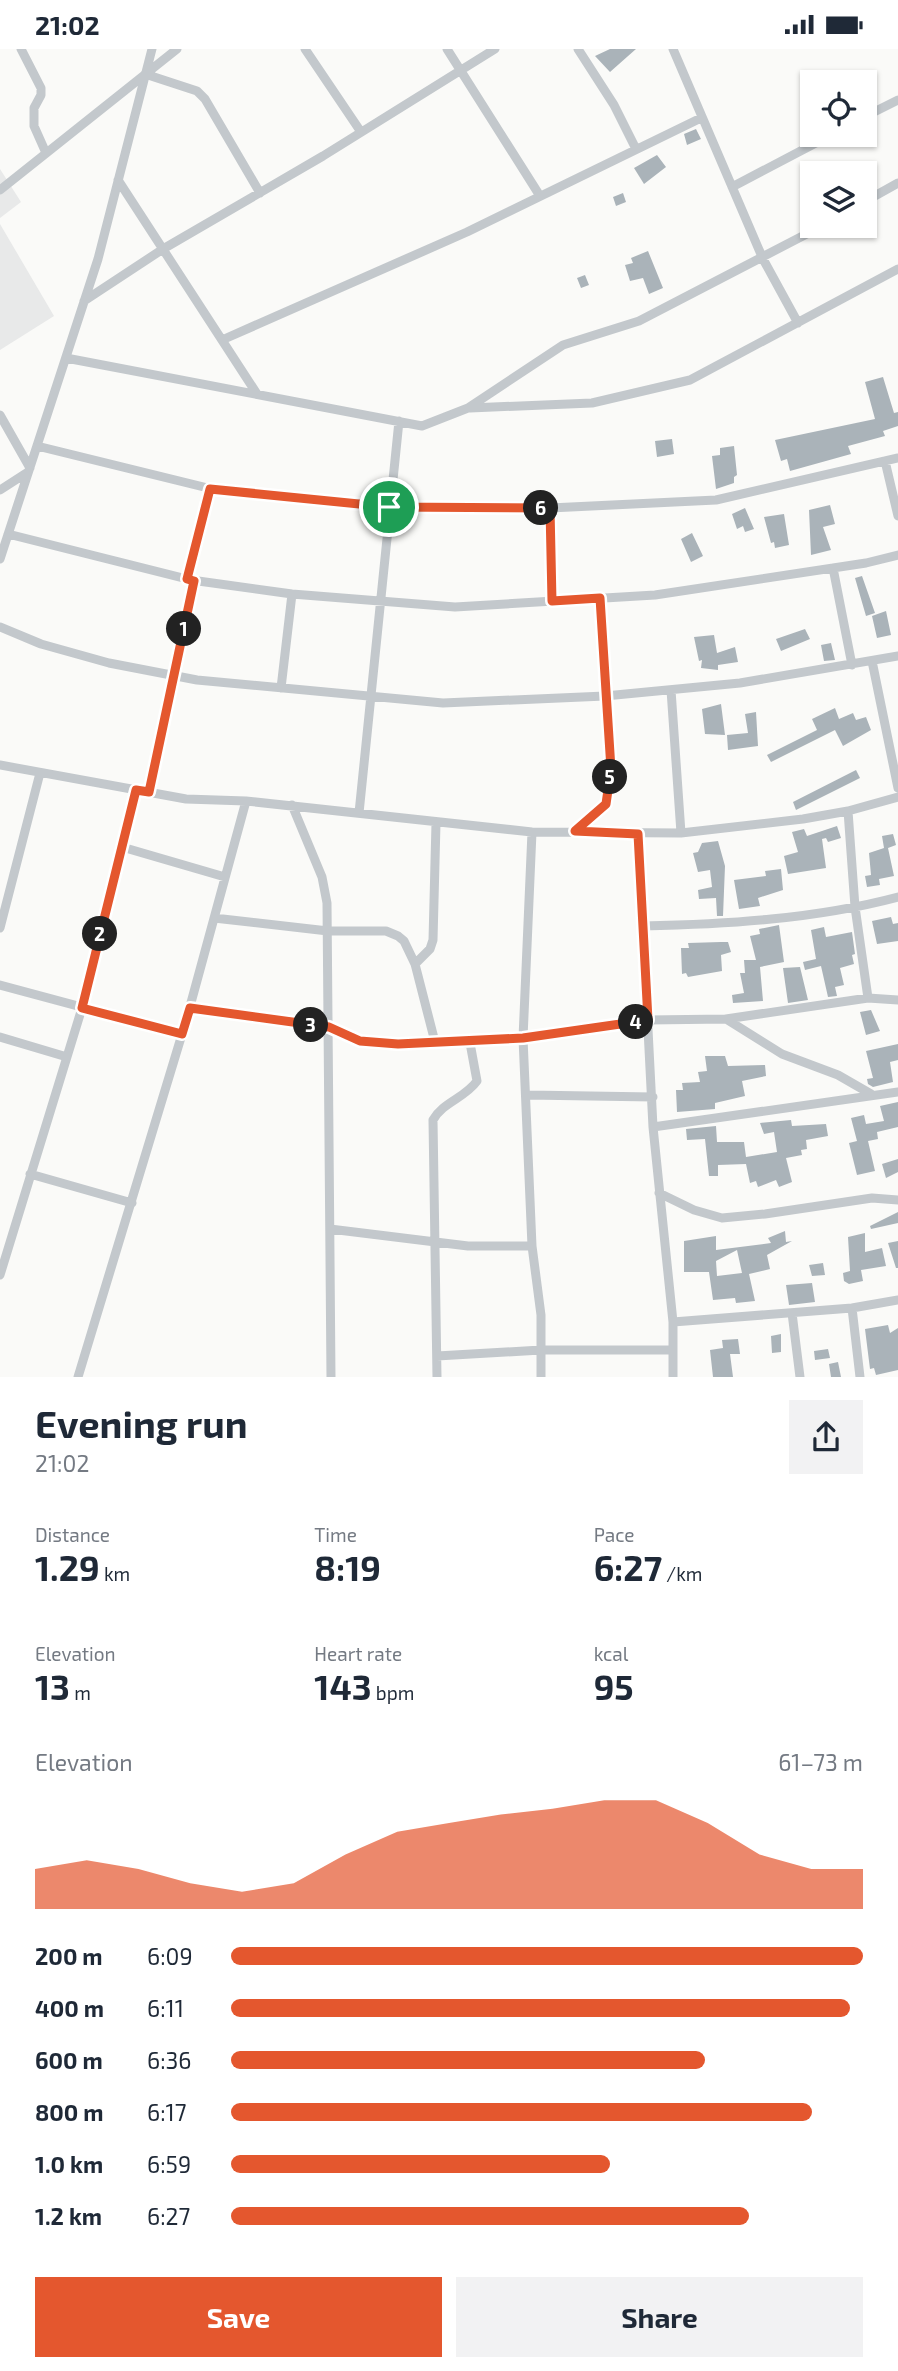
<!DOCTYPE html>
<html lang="en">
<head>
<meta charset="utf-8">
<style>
	:root { --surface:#fff; --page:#f2f2f3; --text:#1f2937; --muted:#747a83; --accent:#e4572e }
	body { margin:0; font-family:"Exo 2",sans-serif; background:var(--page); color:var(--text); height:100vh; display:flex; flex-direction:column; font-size:26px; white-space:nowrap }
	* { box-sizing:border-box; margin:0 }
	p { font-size:23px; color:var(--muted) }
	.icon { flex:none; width:38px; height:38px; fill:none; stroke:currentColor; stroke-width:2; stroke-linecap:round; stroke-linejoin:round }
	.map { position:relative; height:1328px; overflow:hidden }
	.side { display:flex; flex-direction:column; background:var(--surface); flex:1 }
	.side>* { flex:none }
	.fabs { position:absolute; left:800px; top:21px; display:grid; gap:14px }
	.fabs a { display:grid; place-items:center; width:77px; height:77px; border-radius:0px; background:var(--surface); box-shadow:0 2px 5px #0004; font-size:35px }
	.pin { position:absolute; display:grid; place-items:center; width:60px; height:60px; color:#fff; margin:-30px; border:4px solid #fff; border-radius:50%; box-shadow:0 2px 7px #0007 }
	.km { position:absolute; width:35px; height:35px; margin:-18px; border-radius:50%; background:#222; color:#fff; font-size:19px; line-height:35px; text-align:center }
	.round { display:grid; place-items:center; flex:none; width:74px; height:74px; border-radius:0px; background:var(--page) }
	.overview { display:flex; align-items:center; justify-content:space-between; height:119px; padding:0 35px }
	h1 { font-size:38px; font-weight:700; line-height:52px }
	.stats { display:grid; grid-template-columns:repeat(3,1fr); gap:10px; height:119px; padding:7px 35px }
	.stats div { display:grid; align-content:center }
	.stats b { font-size:35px; font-weight:700 }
	.stats small { font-size:19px; font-weight:400 }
	.stats p { font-size:19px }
	.chart { height:196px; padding:14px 35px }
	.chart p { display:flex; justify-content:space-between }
	.chart svg { width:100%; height:126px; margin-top:7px; fill:var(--accent); opacity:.7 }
	.action { display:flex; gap:14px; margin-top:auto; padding:14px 35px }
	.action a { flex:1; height:80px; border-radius:0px; background:var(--accent); color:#fff; font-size:28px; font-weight:700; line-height:80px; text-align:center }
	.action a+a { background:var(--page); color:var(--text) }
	ul { padding:0 35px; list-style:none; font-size:23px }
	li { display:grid; grid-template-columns:112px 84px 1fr; align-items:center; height:52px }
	li i { height:18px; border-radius:9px; background:var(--accent) }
	.status { display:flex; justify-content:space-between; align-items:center; height:49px; padding:0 35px; background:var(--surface); direction:ltr }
	.status svg { height:19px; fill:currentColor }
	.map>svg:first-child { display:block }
	.built { fill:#e8e9e9 }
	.building { fill:#aab3b9; fill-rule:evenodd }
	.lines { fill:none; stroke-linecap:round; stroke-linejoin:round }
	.minor { stroke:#c3c8cc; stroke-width:9 }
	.route-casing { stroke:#fff; stroke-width:14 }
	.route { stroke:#e4572e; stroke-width:9 }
</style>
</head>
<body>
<div class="status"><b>21:02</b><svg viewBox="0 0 49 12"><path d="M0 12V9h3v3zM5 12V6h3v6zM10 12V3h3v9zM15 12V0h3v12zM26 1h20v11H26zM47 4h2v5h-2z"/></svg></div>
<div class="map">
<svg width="898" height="1328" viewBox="0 0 898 1328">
	<rect width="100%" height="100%" fill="#fafaf8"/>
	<!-- built -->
	<path class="built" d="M0,120l21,33 -21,16z
		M0,175l54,92 -54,34z"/>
	<!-- building -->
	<path class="building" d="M610,0h26l-26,23 -15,-16z
		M696,80l5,10 -14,6 -3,-11z
		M657,106l9,12 -22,17 -10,-16z
		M623,144l3,9 -10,4 -3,-9z
		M648,202l15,37 -14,6 -6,-16 -13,3 -5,-16 8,-2 -2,-5z
		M585,226l4,10 -8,3 -4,-10z
		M883,328l11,36 4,-1v14l-15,5 2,5 -37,10 3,8 -61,17 -3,-12 -6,2 -6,-21 100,-21 -10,-37z
		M672,390l2,15 -17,3 -2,-16z
		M734,397l3,29 -3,2v6l-18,6 -4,-33 8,-1v-7z
		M830,456l5,19 -12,3 8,23 -20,5 -2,-45z
		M745,459l9,21 -9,3 -2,-6 -6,3 -5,-15z
		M784,465l5,31 -14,3 -1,-6 -3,1 -7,-26z
		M692,484l11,23 -12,6 -10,-23z
		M862,527l13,37 -9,3 -11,-38z
		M886,562l5,24 -14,3 -5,-22z
		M805,580l5,10 -29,12 -5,-12z
		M714,586l3,18 18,-6 3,15 -20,3v5l-17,-2 1,-8 -3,1 -5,-24z
		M831,594l4,17 -11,1 -3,-16z
		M721,655l4,31 -20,-1 -3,-25z
		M835,659l4,11 14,-6 3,7 10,-3 5,13 -28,16 -8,-16 -64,32 -4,-7 50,-25 -5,-11z
		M756,663l2,34 -30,4 -1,-15 21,-2 -3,-19z
		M856,721l4,8 -64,32 -3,-8z
		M837,777l4,12 -13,4 -2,-4 -4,1 4,29 -38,6 -4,-18 14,-4 -6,-20 12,-3 3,7z
		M893,785l3,11 -8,3 6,28 -15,3 1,6 -13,2 -2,-11 6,-1 -2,-22 15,-5 -2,-12z
		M718,792l7,25 -2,50h-6l-1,-18 -17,1 -1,-9 14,-3 -2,-17 -12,2 -5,-19 5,-1 4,-9z
		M781,820l2,21 -25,8 2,8 -21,3 -5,-29 32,-4 -1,-5z
		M891,868l2,7 5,-1v18l-21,3 -5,-23z
		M779,876l5,37 -24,5 3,34 -30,2 -1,-8 12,-2 -4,-20h5l-1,-13h12l-6,-24 10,-2 -1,-5z
		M824,878l2,10 26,-5 3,22 -3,1 2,9 -14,4 4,17 -9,2 2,9 -9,1 -7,-31 -16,4 -2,-8 13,-3 -5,-29z
		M721,893h7l3,10 -10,3 1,16 -34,6 -2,-4 -4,1 -1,-26h8l-1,-5z
		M800,918l8,33 -20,3 -5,-35z
		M871,961l9,21 -14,4 -6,-23z
		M898,995v16l-8,2 3,20 -20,5 -5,-3 -1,-5 6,-1 -7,-27z
		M705,1007h20l3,10 37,-1 1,11 -24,5 3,15 -30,7v6l-38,3 -1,-22h7l-1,-7 18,-1 -2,-10 9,-1z
		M898,1053v25l-21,5 1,7 -10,2 7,30 -18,4 -8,-32 8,-2 -6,-23 13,-3 2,9 18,-3 -4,-15z
		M791,1071l1,6 34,-2 2,12 -22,4 1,9 -6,1 1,5 -16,3 6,24 -13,5 -3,-7 -18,7 -2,-6 -6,2 -4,-19 -28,1v11h-9l-4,-37 -18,1 -1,-11 30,-3 1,16h27l2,15 31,-5 -3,-20 -10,2 -4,-11z
		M898,1110v13l-12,6 -4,-14z
		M898,1163v11l-27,6 -1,-3z
		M785,1182l1,11 6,-1 -25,14 3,14 -21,5 6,27 -19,2 -1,-5 -22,2 -4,-28h-25v-31l32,-5v14l55,-7 -3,-5zM737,1201l5,23 -25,3 -1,-15z
		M865,1184v19l17,-4 4,18 -25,4 2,11 -14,3 -5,-3 -1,-8 7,-2 -2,-34z
		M898,1192v27h-2l-8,-25z
		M823,1214l2,12 -13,1 -3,-11z
		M812,1234l3,19 -26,3 -3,-20z
		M888,1276l2,8 8,-5v42l-22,5 -2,-7 -4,1 -5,-40z
		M781,1285v18l-9,1 -1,-17z
		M738,1290l2,15h-10l3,23h-20l-3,-27 13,-2 -1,-8z
		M828,1300l2,9 -15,2 -1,-9z
		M838,1313l3,15h-10l-2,-13z"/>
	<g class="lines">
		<!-- minor -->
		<path class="minor" d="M21,0l20,39v7l-7,13v18l12,27
			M305,0l56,83
			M447,0l93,147
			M578,0l36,56 22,44
			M673,0l90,210 35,64
			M145,25l52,17 8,8 55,94
			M864,68l34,-17
			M118,131l139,214
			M732,138l99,-52
			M0,141l177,-141
			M864,153l34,-19
			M84,252l79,-52 160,-93 172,-107
			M222,291l245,-108 234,-114
			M66,309l356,68 46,-18 95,-63 76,-24 183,-95
			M470,359l122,-5 98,-23 208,-111
			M0,366l30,53
			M37,397l179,44 173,17 161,1 166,-8 182,-42
			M885,412l13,55
			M0,441l28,-18
			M550,459l2,93
			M8,485l183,46 101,14 163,13 200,-12 211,-32 32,-8
			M0,510l98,-300 54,-210
			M833,519l19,97
			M187,530l23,-90
			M0,578l41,17 68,19 88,17 246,23 162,-7 135,-13 158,-27
			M872,612l26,127
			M281,639l11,-94
			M671,641l10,143
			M0,716l186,34 60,2 286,31 149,1 122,-14 45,-8 50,-14
			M149,743l45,-211
			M292,756l30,72 5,26 4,474
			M848,762l7,96 13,91
			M359,764l40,-392
			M575,782l30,-27 6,-35 -11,-171
			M532,783l-9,206 9,208 9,69v62
			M638,785l15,293 20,195v55
			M122,798l103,30
			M214,869l114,13h58l12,5 6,5 11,23 20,78
			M643,877c85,-2 172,-7 255,-29
			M0,879l40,-155
			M415,915l15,-15 3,-9 3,-117
			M0,936l182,49
			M190,959l139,19 31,14 38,3 72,-1 178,-23 78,-1 142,-21 30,2
			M726,970l56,35 56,21 33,19
			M0,988l67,20
			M528,1046l125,2
			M653,1078l245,-35
			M30,1125l102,29
			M659,1144l35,17 28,8 43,-4 107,-16 26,2
			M330,1180l138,17h64
			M0,1226l82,-267 54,-218
			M852,1259l8,69
			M792,1264l8,64
			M673,1273l179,-14 46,-8
			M437,1307l104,-6h132
			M78,1328l108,-356 60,-220
			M437,1328l-4,-257c10,-18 32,-22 44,-39l-7,-38"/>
	</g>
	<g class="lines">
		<defs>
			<path id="route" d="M210,440l179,18 161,1 2,93 48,-3 11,171 -5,35 -31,27 63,3 10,186 -125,18 -125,6 -38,-3 -31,-14 -139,-19 -8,26 -100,-26 54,-218 13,2 45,-211 -7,-2z"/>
		</defs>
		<!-- route casing -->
		<use href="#route" class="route-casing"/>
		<!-- route -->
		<use href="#route" class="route"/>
	</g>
</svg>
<div class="fabs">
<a><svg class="icon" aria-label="locate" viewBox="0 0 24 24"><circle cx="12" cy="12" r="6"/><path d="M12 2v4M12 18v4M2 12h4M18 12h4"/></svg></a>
<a><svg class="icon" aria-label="layers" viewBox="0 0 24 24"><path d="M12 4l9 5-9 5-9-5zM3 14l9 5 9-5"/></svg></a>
</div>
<div class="pin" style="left:389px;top:458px;background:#1e9e55"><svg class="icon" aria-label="arrive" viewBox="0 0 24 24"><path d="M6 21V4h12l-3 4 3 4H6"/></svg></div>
<b class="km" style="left:184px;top:580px">1</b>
<b class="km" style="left:100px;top:885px">2</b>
<b class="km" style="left:311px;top:976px">3</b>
<b class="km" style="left:636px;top:973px">4</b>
<b class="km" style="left:610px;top:728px">5</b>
<b class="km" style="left:541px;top:459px">6</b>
</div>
<section class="side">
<div class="overview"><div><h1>Evening run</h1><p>21:02</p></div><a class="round"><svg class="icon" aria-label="share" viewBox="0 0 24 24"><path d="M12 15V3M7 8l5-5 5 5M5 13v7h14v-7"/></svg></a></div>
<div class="stats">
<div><p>Distance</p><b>1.29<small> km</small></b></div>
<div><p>Time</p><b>8:19</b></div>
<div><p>Pace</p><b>6:27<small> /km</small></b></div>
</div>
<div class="stats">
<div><p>Elevation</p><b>13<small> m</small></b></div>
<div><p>Heart rate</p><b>143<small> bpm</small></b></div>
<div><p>kcal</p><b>95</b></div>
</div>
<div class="chart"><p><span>Elevation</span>61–73 m</p>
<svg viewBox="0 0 160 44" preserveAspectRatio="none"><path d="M0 44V30L10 27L20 30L30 35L40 38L50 35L60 25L70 17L80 14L90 11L100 9L110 6L120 6L130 14L140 25L150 30L160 30V44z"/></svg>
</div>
<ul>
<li><b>200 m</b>6:09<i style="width:100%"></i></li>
<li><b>400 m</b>6:11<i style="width:98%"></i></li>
<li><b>600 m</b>6:36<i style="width:75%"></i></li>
<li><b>800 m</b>6:17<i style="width:92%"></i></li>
<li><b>1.0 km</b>6:59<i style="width:60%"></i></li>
<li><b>1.2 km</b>6:27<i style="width:82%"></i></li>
</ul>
<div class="action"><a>Save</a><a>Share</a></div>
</section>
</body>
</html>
